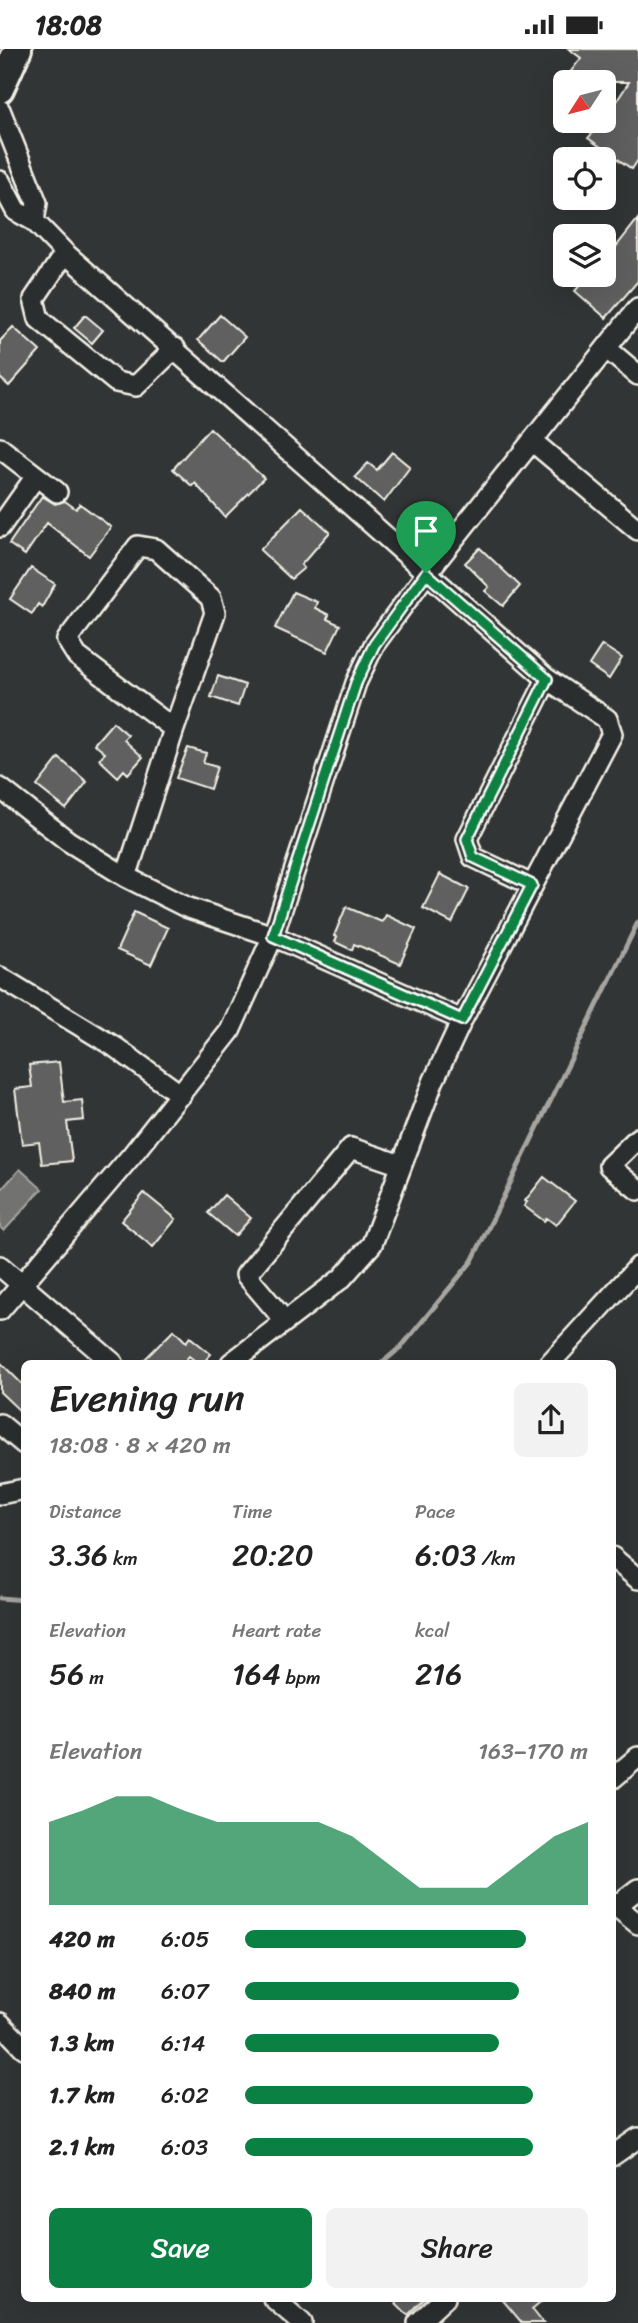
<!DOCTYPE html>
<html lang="en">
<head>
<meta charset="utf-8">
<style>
	:root { --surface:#fff; --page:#f2f2f2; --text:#222; --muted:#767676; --accent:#0b8043 }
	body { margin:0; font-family:Sriracha,sans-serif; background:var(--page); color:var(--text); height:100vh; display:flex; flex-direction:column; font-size:26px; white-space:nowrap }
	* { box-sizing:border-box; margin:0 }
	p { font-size:23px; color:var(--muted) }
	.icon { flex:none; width:38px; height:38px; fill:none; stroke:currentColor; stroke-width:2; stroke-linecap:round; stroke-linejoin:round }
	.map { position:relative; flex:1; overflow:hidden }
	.side { position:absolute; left:21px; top:1311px; width:595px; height:942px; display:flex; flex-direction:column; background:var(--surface); border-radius:10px; box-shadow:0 7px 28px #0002 }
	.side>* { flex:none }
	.needle { width:46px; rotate:234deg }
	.fabs { position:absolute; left:553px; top:21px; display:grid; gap:14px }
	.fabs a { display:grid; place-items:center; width:63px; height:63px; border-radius:10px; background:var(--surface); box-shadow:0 7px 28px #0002; font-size:35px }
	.pin { position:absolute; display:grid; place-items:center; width:60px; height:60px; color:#fff; margin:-72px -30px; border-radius:50% 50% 50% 0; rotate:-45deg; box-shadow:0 0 7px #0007 }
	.pin .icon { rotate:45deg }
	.round { display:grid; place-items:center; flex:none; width:74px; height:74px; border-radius:10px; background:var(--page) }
	.headline { display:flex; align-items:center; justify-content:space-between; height:119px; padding:0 28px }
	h1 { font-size:38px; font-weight:600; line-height:52px }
	.figures { display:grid; grid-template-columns:repeat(3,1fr); gap:10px; height:119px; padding:7px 28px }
	.figures div { display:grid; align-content:center }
	.figures b { font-size:30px; font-weight:600 }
	.figures small { font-size:19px; font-weight:400 }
	.figures p { font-size:19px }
	.chart { height:196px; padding:14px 28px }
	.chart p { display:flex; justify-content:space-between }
	.chart svg { width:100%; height:126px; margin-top:7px; fill:var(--accent); opacity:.7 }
	.action { display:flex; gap:14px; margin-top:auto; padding:14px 28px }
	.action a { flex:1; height:80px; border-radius:10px; background:var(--accent); color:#fff; font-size:28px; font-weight:600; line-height:80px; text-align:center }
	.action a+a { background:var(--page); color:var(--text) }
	ul { padding:0 28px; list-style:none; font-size:23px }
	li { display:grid; grid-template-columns:112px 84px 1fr; align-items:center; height:52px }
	li i { height:18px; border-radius:9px; background:var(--accent) }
	.status { display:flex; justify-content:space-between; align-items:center; height:49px; padding:0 35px; background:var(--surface); direction:ltr }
	.status svg { height:19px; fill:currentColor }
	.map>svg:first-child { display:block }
	.water { fill:#727370; stroke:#a6a5a0; stroke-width:2 }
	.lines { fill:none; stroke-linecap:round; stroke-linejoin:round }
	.stream { stroke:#a6a5a0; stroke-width:5 }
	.building { fill:#5f605f; stroke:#f4f1e8; stroke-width:2 }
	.street-casing { stroke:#f4f1e8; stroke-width:24 }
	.secondary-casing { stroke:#f4f1e8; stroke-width:32 }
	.street { stroke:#2a2d2e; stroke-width:19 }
	.secondary { stroke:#2a2d2e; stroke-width:26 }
	.route-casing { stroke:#fff; stroke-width:14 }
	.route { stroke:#0b8043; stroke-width:9 }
</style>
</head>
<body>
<div class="status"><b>18:08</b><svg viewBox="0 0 49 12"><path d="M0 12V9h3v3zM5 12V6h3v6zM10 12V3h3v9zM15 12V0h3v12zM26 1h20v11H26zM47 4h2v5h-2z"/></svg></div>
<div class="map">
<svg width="638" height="2274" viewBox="0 0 638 2274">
	<rect width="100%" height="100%" fill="#323535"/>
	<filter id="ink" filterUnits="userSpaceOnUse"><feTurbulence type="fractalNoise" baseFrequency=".0143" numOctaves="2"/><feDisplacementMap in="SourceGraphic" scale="14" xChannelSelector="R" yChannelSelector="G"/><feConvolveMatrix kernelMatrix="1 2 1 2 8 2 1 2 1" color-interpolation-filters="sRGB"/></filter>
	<g filter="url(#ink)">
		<!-- water -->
		<path class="water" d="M20,1120l22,20 -38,42 -4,-4v-36z"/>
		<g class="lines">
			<!-- stream -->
			<path class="stream" d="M382,1314l20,-17 70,-85 166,-339
				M0,1549l24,2"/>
		</g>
		<!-- building -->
		<path class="building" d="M569,0h69v111l-6,9 -44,-31 16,-17 25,-39h-66l18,-24z
			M638,170v62l-32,37 -31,-27 14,-16h15v-13z
			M85,266l18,15 -11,13 -18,-15z
			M220,266l25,22 -22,25 -25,-22z
			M13,278l27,24 -31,35 -9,-8v-37z
			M210,379l54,50 -39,39 -30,-34 -3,3 -19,-17z
			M392,403l18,15 -26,35 -29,-25 13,-14 9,7z
			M42,447l13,8 10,-3 11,8 4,-5 31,23 -22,29 -42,-33 -22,32 -16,-11z
			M302,458l28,25 -29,33 3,3 -13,11 -31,-29z
			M480,499l40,38 -17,20 -18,-15 4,-4 -24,-24z
			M31,519l24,16 -13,23 -4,-3 -6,10 -22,-15z
			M293,543l24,10 -2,6 14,7 -2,4 13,6 -13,27 -52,-24z
			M602,596l20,13 -13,21 -20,-14z
			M218,627l27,9 -7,21 -27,-9z
			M113,673l15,13 -4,5 19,17 -15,17 -4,-4 -6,7 -19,-18 6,-6 -11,-9z
			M188,699l18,5 -3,10 14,4 -7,22 -34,-11z
			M59,709l28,24 -21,27 -29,-23z
			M440,825l29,15 -17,34 -29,-15z
			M346,858l36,15 4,-7 30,14 -16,35 -36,-16 -10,-4 -2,6 -17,-8 2,-5 -3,-1z
			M134,863l34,16 -17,37 -34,-15z
			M59,1013l5,40 18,-2 2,20 -17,2 5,39 -30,3 -3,-22 -17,2 -7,-55 17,-2 -3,-22z
			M544,1128l31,24 -19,24 -9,-7 -3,3 -20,-15 3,-4 -2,-1z
			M144,1144l32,26 -23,28 -32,-26z
			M224,1146l27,23 -16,18 -27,-23z
			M174,1281l12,12 4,-5 21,17 -8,9h-5l-9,-7 -6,7h-42z
			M0,1313l24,24v29l-24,-23z
			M391,2249h34l-17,17z
			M501,2249h44l-13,11 11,14h-21z"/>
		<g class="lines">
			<defs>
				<path id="street" d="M0,61l37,93 -3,18
					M0,132l16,30 18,10 31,32 482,426 60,40 5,15 -150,286 -29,62 -61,162 -30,34 -111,85
					M65,204l-31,46 5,20 77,63 20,4 39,-38
					M606,299l32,27
					M532,392l106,89
					M0,399l57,44
					M0,478l36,-51
					M0,739l68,53 58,36 60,30 87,29 189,84
					M126,828l48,-148 41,-116 -4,-15 -55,-49 -18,-3 -71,94 10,16 97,73
					M532,836l-59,-28 -6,-18 80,-160
					M0,928l115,70 66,48
					M638,1089l-29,28 29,24
					M0,1217l113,97
					M0,1261l132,-155 98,-124 43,-95 83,-253 18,-38 52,-71 212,-266
					M285,1272l-39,-46 105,-127 50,17
					M550,1314l88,-96
					M0,1375l24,20
					M0,1445l24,-5
					M612,1508l26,22
					M612,1730l26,-22
					M612,1854l26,21
					M616,1857l22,-17
					M0,1974l24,25
					M612,2107l26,-18
					M273,2249l29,25
					M418,2274l27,-25"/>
				<path id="secondary" d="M0,40l18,-40"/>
			</defs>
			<!-- street casing -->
			<use href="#street" class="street-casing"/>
			<!-- secondary casing -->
			<use href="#secondary" class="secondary-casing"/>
			<!-- street -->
			<use href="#street" class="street"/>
			<!-- secondary -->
			<use href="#secondary" class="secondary"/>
		</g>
	</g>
	<g class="lines" filter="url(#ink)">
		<defs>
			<path id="route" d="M426,524l121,106 -80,160 6,18 59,28 -70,135 -189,-84 83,-253 18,-38z"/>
		</defs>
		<!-- route casing -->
		<use href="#route" class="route-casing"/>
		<!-- route -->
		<use href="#route" class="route"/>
	</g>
</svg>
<div class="fabs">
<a><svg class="needle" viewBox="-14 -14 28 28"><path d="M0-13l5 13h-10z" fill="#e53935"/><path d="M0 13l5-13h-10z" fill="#767676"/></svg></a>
<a><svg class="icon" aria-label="locate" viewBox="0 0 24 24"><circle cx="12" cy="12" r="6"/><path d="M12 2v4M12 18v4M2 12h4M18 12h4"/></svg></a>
<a><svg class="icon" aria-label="layers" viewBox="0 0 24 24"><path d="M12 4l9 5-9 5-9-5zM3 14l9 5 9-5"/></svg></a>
</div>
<div class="pin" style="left:426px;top:524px;background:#1e9e55"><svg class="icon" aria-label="arrive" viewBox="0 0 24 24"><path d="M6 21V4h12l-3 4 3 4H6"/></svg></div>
<section class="side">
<div class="headline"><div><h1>Evening run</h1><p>18:08 · 8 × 420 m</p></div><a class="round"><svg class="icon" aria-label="share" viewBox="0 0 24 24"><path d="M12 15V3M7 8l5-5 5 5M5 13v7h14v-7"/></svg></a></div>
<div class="figures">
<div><p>Distance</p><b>3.36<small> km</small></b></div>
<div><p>Time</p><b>20:20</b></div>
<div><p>Pace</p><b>6:03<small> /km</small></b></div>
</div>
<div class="figures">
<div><p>Elevation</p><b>56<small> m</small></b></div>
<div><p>Heart rate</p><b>164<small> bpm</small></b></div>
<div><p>kcal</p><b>216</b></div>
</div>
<div class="chart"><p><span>Elevation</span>163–170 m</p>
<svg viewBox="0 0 160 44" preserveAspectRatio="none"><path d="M0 44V15L10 11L20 6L30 6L40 11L50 15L60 15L70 15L80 15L90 20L100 29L110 38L120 38L130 38L140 29L150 20L160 15V44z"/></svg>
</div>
<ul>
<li><b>420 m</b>6:05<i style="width:82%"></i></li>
<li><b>840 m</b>6:07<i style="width:80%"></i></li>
<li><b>1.3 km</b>6:14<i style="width:74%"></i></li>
<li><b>1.7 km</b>6:02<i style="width:84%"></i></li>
<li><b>2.1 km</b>6:03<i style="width:84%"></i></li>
</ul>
<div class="action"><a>Save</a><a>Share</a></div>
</section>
</div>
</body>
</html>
